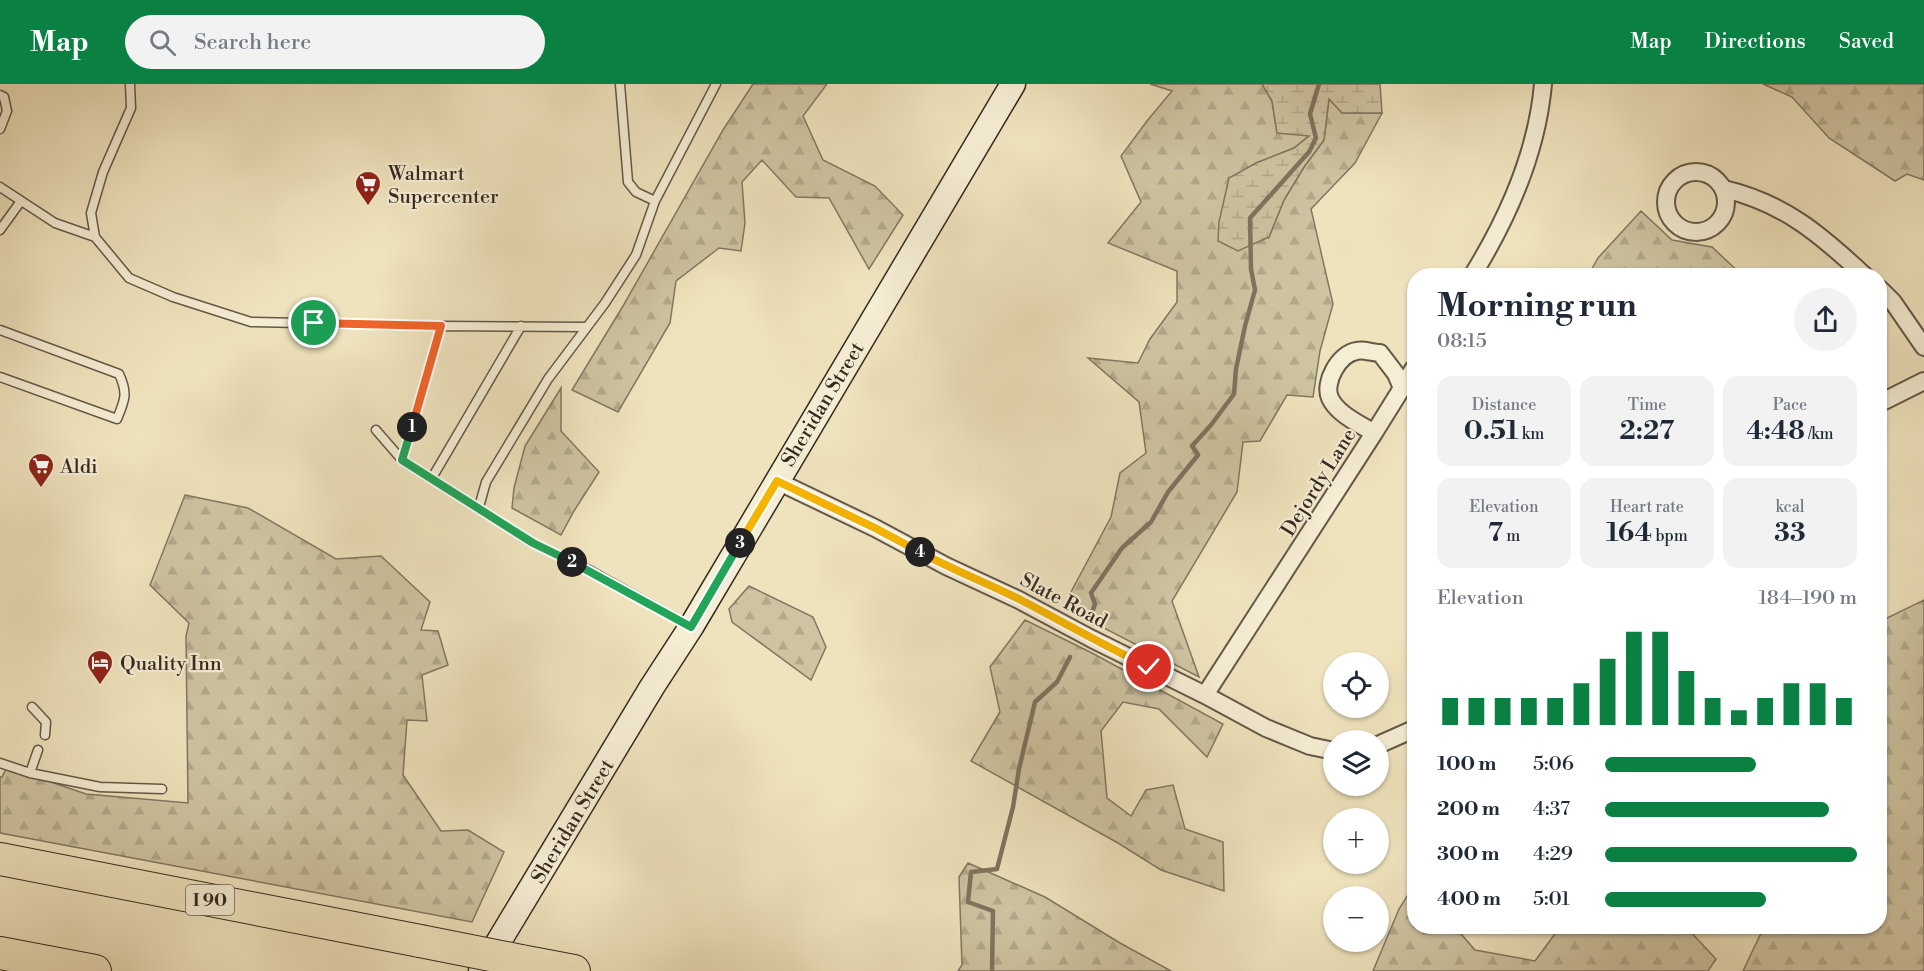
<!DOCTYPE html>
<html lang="en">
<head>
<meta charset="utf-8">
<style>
	:root { --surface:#fff; --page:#f2f2f3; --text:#1f2937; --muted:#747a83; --accent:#0b8043 }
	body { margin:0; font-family:"Libre Bodoni",serif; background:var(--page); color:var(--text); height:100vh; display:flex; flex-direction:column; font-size:22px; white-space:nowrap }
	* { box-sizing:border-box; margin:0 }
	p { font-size:20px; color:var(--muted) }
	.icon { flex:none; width:33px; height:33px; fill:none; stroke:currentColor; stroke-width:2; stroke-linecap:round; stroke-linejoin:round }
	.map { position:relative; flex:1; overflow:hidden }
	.panel { position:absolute; left:1407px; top:184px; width:480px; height:666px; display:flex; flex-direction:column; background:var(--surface); border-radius:24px; box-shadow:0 2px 4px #0004 }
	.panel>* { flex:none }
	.buttons { position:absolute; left:1323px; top:568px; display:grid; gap:12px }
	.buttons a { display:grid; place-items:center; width:66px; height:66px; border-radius:50%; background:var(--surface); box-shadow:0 2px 4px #0004; font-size:30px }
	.pin { position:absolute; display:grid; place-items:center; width:51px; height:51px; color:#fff; margin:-26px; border:3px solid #fff; border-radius:50%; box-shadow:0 2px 6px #0007 }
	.km { position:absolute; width:30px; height:30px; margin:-15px; border-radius:50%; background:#222; color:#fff; font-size:16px; line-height:30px; text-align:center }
	.round { display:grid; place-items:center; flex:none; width:63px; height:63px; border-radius:32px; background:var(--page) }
	.overview { display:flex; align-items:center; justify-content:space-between; height:102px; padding:0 30px }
	h1 { font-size:33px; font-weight:700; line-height:45px }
	.figures { display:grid; grid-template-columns:repeat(3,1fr); gap:9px; height:102px; padding:6px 30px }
	.figures div { display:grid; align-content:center; border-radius:15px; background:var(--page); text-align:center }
	.figures b { font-size:26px; font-weight:700 }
	.figures small { font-size:16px; font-weight:400 }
	.figures p { font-size:16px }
	.chart { height:168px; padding:12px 30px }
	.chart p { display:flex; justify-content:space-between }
	.chart svg { width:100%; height:108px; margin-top:6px; stroke:var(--accent); stroke-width:6 }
	ul { padding:0 30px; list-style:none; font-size:20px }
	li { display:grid; grid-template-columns:96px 72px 1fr; align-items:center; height:45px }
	li i { height:15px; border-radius:8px; background:var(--accent) }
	header { display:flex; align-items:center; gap:36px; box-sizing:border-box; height:84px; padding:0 30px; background:var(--accent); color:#fff }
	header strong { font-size:28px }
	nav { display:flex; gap:33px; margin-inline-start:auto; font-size:21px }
	.search { width:420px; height:54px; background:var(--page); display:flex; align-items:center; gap:15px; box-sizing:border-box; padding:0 21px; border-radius:33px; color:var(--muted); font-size:22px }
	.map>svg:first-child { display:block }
	.forest { fill:url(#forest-firs); stroke:#827762; stroke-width:1.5 }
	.wetland { fill:url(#wetland-marsh); stroke:#827762; stroke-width:1.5 }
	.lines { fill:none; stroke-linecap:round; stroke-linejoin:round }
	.stream { stroke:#7f735f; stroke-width:4.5 }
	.lane-casing { stroke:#645848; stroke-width:11 }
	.street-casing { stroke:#645848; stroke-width:20 }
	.secondary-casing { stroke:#352a21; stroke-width:27 }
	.highway-casing { stroke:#352a21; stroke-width:34 }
	.lane { stroke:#f5edd4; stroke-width:8 }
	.street { stroke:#f5edd4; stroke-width:16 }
	.secondary { stroke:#f5edd4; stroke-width:24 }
	.highway { stroke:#efe3bd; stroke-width:32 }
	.highway-bridge-casing { stroke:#352a21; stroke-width:34; stroke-linecap:butt }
	.highway-bridge { stroke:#efe3bd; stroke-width:32 }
	.split-1-casing { stroke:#fff; stroke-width:12 }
	.split-2-casing { stroke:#fff; stroke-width:12 }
	.split-3-casing { stroke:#fff; stroke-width:12 }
	.split-4-casing { stroke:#fff; stroke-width:12 }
	.split-5-casing { stroke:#fff; stroke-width:12 }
	.split-1 { stroke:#f0652b; stroke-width:8 }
	.split-2 { stroke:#22a559; stroke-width:8 }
	.split-3 { stroke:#22a559; stroke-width:8 }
	.split-4 { stroke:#f5b400; stroke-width:8 }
	.split-5 { stroke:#f5b400; stroke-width:8 }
	.labels { text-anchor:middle; stroke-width:4.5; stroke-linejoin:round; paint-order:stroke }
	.shield { fill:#f5edd4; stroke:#6f6457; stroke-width:1.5 }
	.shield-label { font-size:18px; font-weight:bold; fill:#352a21 }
	.poi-label { font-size:20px; fill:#352a21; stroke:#f5edd4; text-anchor:start }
	.street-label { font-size:20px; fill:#352a21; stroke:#f5edd4 }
</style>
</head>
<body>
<header>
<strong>Map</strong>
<div class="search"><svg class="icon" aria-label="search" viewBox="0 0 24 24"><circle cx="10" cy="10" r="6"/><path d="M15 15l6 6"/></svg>Search here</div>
<nav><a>Map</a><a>Directions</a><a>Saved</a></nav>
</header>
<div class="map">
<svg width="1924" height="887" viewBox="0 0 1924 887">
	<defs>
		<pattern id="forest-firs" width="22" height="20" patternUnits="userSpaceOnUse" patternTransform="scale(1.5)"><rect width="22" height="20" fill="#cfc4a2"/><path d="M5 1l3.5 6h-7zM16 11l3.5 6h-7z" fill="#b2a98b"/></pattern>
		<pattern id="wetland-marsh" width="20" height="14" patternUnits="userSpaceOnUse" patternTransform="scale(1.5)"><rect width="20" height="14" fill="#cfc4a2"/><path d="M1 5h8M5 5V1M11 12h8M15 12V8" fill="none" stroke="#b2a98b"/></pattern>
	</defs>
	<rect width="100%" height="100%" fill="#efe3bd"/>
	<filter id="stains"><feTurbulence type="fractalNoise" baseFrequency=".00333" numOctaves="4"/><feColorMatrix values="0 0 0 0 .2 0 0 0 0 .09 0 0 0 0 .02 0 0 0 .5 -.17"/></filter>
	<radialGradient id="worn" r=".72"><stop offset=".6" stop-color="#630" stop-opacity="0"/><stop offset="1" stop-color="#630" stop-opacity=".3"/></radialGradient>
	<!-- forest -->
	<path class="forest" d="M753,0h74l-24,32 20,44 52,26 28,29 -34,54 -40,-71 -33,-1 -34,-37 -20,22 3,41 -4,28 -22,-3 -43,33 -6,42 -52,89 -46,-22 51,-84 100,-176z
		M1150,0h112l10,17 5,31 33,3 -16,13 -38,15 13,74 15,-37 20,-33 20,-27 5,-42 13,15h40l-27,50 -44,46 22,95 -13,47 -7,46 -26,-2 -27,46 -17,1 -6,50 -65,109 27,76 -136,-70 48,-90 9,-44 26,-20 -7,-51 -51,-44 50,5 12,-24 27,-37v-31l-69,-28 33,-41 -20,-46 26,-35 25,-30z
		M1763,0h161v96l-17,-6 -12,7 -66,-43 -37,-41z
		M1641,127l31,29 40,7 31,29h-155l10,-18z
		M561,304v43l38,41 -25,39 -13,24 -49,-27 2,-20 11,-42z
		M185,411l63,13 88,51 45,-3 49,46 -9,28 17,1 10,34 -26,10 5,46 -20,-1 -4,55 38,56 27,-1 36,22 -32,70 -472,-89v-56h2l5,-10 79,27 102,9 -2,-167 3,-13 -39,-38z
		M749,502l64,31 13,30 -15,33 -79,-58 -3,-13z
		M1924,516v371h-181l21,-44h116v-291l7,-18z
		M1025,536l67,33 131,71 -16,33 -48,-48 -36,-7 -22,29 6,67 24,18 15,-26 27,-5 12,44 38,13 1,49 -63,-21 -43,-27 -147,-82 29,-49 -10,-45z
		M968,779l77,34 75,46 51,28h-213l4,-6 -3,-88z
		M1414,801v42h41l20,23 60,11 25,-34h126l30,32 -8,12h-335l26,-62z"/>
	<!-- wetland -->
	<path class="wetland" d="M1262,0h118l2,29h-40l-13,-14 -5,41 -20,27 -20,33 -15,37 -31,14 -20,-10 1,-19 10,-44 27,-15 38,-15 15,-12 -32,-3 -5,-32z"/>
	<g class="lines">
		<!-- stream -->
		<path class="stream" d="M1090,534l5,-14 -4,-11 31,-45 29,-26 17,-30 30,-37 -6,-9 19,-21 23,-31 2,-25 9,-43 10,-36 -4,-21 -1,-51 59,-66 7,-14 -6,-24 9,-30
			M992,887l1,-60 -25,-9 3,-30 26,-3 16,-62 6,-38 16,-67 22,-20 13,-25"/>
		<defs>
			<path id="lane" d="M130,0l1,24 -28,64 -12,41 4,24 34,41 44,19 78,25 190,4 146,1
				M620,0l8,98 8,10 19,9
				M0,11l4,2 3,14 -7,18
				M0,103l55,36 40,14
				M0,146l21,-29
				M0,246l119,44c9,19 6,26 -2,45l-117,-42
				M376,346l26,30 131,83 58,28 98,55
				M402,376l39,-134
				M432,394l89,-152
				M479,423l7,-25 62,-103 57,-76 31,-48 19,-54 61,-117
				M32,623l14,15 -1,13
				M0,679l30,10 70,14 62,2
				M30,689l8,-23"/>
			<path id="street" d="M1666 118a30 30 0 1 1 60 0a30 30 0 1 1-60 0Z
				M1724,105c60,14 97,46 141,87
				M1472,192c36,-58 65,-123 71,-192
				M1880,205l13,13 31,45
				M1880,319l44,-22
				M1374,349l28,-45
				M777,397l98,47 71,38 73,34 73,39 113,56 61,33 44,18 24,5
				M1205,611l169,-262c-14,-9 -37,-19 -44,-35 -7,-15 9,-45 27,-47 6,-2 16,2 23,2l16,21 6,14 12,-20
				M1378,661l36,-16"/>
			<path id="secondary" d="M481,887l171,-284 39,-60 322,-543"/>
			<path id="highway" d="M0,775l420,82
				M0,869l95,18
				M521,877l53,10"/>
		</defs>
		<!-- lane casing -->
		<use href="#lane" class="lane-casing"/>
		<!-- street casing -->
		<use href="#street" class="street-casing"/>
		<!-- secondary casing -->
		<use href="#secondary" class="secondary-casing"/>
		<!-- highway casing -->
		<use href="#highway" class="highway-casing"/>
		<!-- lane -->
		<use href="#lane" class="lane"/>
		<!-- street -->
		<use href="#street" class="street"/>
		<!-- secondary -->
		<use href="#secondary" class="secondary"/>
		<!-- highway -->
		<use href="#highway" class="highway"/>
		<defs>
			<path id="highway-bridge" d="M420,857l101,20"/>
		</defs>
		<!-- highway-bridge casing -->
		<use href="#highway-bridge" class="highway-bridge-casing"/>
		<!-- highway-bridge -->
		<use href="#highway-bridge" class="highway-bridge"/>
	</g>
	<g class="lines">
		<defs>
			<path id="split-1" d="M314,239l127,3 -29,101"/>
			<path id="split-2" d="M412,343l-10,33 131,83 39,19"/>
			<path id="split-3" d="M572,478l119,65 49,-84"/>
			<path id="split-4" d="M740,459l37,-62 98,47 45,24"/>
			<path id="split-5" d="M920,468c33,18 67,31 101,48 42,22 84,46 128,67"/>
		</defs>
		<!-- split-1 casing -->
		<use href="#split-1" class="split-1-casing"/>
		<!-- split-2 casing -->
		<use href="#split-2" class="split-2-casing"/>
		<!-- split-3 casing -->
		<use href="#split-3" class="split-3-casing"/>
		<!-- split-4 casing -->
		<use href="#split-4" class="split-4-casing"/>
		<!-- split-5 casing -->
		<use href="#split-5" class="split-5-casing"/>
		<!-- split-1 -->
		<use href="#split-1" class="split-1"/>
		<!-- split-2 -->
		<use href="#split-2" class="split-2"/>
		<!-- split-3 -->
		<use href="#split-3" class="split-3"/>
		<!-- split-4 -->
		<use href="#split-4" class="split-4"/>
		<!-- split-5 -->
		<use href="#split-5" class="split-5"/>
	</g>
	<!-- icons -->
	<defs>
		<symbol id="supermarket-pin" viewBox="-11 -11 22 30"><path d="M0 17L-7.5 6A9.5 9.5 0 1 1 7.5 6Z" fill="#8f2418" stroke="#f5edd4"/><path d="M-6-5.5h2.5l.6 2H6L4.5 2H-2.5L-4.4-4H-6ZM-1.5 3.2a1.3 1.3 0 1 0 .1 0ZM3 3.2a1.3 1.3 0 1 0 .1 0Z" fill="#fff"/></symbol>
		<symbol id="hotel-pin" viewBox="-11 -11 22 30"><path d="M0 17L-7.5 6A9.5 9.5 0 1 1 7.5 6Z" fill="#8f2418" stroke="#f5edd4"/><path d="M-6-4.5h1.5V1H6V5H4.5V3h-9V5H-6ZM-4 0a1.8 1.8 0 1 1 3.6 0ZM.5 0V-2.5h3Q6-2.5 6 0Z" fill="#fff"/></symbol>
	</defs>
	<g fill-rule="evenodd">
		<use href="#supermarket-pin" x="353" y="85" width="30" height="40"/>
		<use href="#supermarket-pin" x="26" y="367" width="30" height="40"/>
		<use href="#hotel-pin" x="85" y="564" width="30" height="40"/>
	</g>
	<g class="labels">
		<!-- shield labels -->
		<rect class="shield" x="186" y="801" width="48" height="30" rx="4.5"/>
		<g class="shield-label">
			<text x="210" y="822">I 90</text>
		</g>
		<!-- poi labels -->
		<g class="poi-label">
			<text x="388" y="96">Walmart<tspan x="388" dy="23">Supercenter</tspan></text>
			<text x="60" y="389">Aldi</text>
			<text x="120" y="586">Quality Inn</text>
		</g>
		<!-- street labels -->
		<g class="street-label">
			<text transform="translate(822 320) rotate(-59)" y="7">Sheridan Street</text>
			<text transform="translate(1318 398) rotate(-58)" y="7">Dejordy Lane</text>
			<text transform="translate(1064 516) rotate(28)" y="7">Slate Road</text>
			<text transform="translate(572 737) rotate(-59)" y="7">Sheridan Street</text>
		</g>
	</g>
	<rect width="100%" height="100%" filter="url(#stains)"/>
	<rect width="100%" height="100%" fill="url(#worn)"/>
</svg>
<div class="buttons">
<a><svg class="icon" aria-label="locate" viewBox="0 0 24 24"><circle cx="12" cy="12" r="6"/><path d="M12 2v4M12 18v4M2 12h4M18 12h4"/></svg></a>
<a><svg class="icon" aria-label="layers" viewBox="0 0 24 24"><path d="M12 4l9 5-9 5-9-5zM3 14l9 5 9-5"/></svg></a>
<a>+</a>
<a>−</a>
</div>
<div class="pin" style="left:314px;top:239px;background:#1e9e55"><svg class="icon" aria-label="arrive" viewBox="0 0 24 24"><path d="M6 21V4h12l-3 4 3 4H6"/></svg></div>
<div class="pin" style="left:1149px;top:583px;background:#d93025"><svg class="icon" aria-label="check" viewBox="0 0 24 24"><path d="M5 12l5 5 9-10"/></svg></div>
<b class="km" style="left:412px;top:343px">1</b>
<b class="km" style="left:572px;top:478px">2</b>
<b class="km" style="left:740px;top:459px">3</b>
<b class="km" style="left:920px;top:468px">4</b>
<section class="panel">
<div class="overview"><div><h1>Morning run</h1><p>08:15</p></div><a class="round"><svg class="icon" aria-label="share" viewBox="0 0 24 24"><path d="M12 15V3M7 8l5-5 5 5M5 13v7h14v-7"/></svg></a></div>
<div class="figures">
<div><p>Distance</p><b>0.51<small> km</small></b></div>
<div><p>Time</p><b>2:27</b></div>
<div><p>Pace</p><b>4:48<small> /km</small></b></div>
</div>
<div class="figures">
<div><p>Elevation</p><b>7<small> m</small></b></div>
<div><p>Heart rate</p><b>164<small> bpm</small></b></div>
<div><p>kcal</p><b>33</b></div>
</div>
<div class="chart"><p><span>Elevation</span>184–190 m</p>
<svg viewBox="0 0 160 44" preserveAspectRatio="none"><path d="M5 44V33M15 44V33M25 44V33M35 44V33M45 44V33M55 44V27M65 44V17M75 44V6M85 44V6M95 44V22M105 44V33M115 44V38M125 44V33M135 44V27M145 44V27M155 44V33"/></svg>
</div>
<ul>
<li><b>100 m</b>5:06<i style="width:60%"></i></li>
<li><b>200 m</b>4:37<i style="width:89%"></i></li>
<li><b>300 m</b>4:29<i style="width:100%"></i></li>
<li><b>400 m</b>5:01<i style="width:64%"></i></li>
</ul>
</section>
</div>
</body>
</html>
